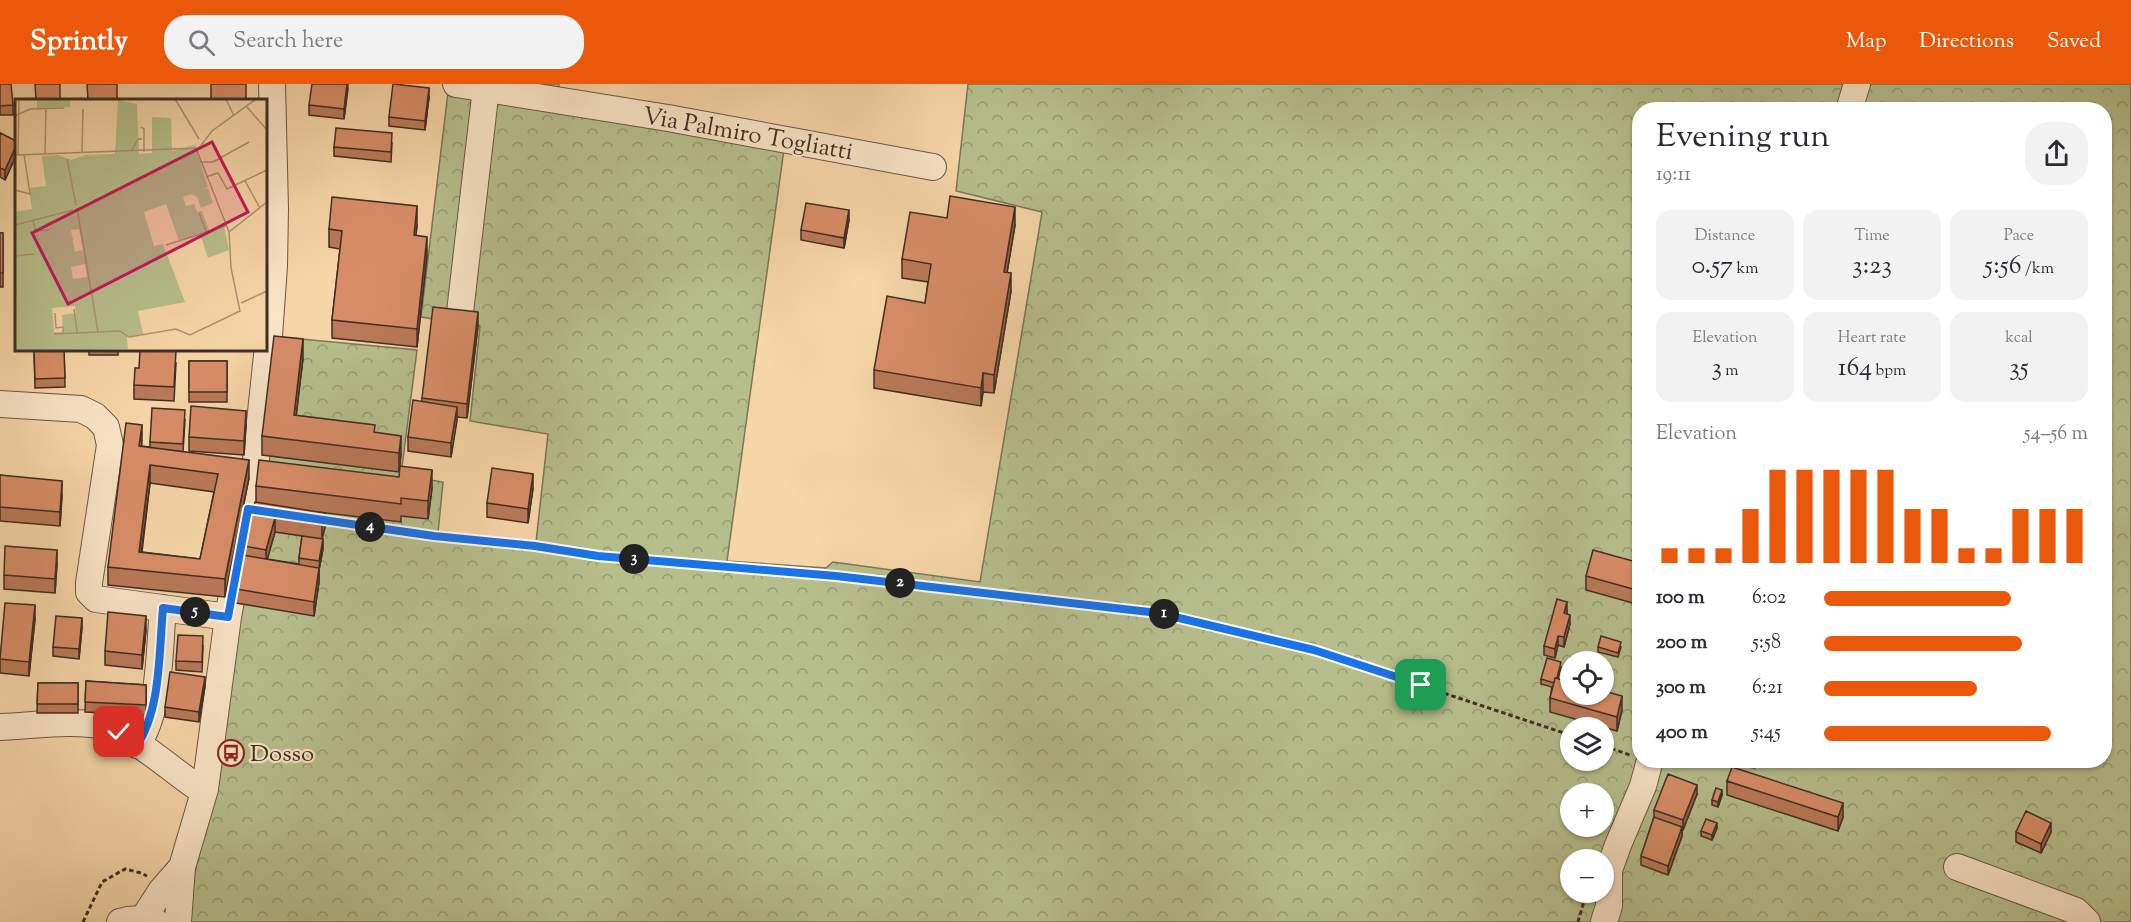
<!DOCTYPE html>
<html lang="en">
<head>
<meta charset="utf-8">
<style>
	:root { --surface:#fff; --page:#f2f2f3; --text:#2b2b33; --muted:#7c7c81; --accent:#ea580c }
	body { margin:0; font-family:"Sorts Mill Goudy",serif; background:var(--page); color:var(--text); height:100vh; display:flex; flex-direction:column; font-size:22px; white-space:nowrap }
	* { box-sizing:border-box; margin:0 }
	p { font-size:20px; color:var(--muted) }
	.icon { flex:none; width:33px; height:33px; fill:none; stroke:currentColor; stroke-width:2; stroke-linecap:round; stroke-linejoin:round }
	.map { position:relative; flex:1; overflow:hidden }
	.details { position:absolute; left:1632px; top:18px; width:480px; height:666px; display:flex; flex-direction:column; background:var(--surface); border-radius:24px; box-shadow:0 2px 4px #0004 }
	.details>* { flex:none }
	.fabs { position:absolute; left:1560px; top:567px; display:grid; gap:12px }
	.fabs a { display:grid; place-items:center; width:54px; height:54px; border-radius:50%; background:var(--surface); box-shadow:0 2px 4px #0004; font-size:30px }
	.pin { position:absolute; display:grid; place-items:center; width:51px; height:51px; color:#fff; margin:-26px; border-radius:12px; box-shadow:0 3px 9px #0006 }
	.km { position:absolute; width:30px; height:30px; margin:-15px; border-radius:50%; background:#222; color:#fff; font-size:16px; line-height:30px; text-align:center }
	.round { display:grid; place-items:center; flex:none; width:63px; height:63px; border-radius:24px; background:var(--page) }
	.overview { display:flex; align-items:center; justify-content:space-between; height:102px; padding:0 24px }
	h1 { font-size:33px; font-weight:600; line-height:45px }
	.figures { display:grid; grid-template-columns:repeat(3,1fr); gap:9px; height:102px; padding:6px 24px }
	.figures div { display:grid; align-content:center; border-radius:15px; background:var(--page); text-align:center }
	.figures b { font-size:26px; font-weight:600 }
	.figures small { font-size:16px; font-weight:400 }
	.figures p { font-size:16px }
	.chart { height:168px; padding:12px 24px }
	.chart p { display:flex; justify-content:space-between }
	.chart svg { width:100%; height:108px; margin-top:6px; stroke:var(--accent); stroke-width:6 }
	ul { padding:0 24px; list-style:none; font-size:20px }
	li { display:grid; grid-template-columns:96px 72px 1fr; align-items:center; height:45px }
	li i { height:15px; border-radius:8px; background:var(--accent) }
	header { display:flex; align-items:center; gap:36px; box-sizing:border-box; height:84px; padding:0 30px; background:var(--accent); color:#fff }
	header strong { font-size:28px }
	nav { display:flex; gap:33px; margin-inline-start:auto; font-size:21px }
	.search { width:420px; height:54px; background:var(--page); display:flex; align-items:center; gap:15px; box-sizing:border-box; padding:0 21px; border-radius:24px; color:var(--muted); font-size:22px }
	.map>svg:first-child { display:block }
	.forest { fill:url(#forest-crowns); stroke:#7a7658; stroke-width:1.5; fill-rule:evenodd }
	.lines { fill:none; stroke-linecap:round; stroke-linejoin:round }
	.minor-casing { stroke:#6c5844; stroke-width:28 }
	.path { stroke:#3e2e23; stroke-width:3; stroke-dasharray:4.5 3; stroke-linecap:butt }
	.minor { stroke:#f9e4c6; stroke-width:26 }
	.wall { fill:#ba7959; stroke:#3e2e23; stroke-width:1.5; fill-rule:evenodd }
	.shaded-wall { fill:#976349; stroke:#3e2e23; stroke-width:1.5 }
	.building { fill:#d88d68; stroke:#3e2e23; stroke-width:1.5; fill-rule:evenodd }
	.route-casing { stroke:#fff; stroke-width:12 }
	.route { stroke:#1a73e8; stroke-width:8 }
	.labels { text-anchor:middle; stroke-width:4.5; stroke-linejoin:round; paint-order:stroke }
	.street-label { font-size:24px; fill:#3e2e23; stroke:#f9e4c6 }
	.poi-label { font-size:24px; fill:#3e2e23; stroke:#f9e4c6; text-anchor:start }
	.inset-road { fill:none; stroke:#ac9273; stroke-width:1.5 }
	.view { fill:#c2185b; fill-opacity:0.15; stroke:#c2185b; stroke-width:3 }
	.inset-edge { fill:none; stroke:#3e2e23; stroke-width:3 }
</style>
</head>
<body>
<header>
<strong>Sprintly</strong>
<div class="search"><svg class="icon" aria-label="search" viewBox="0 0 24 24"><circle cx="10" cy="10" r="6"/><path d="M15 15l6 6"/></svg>Search here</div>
<nav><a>Map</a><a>Directions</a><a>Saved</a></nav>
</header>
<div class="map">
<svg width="2131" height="838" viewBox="0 0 2131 838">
	<defs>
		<pattern id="forest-crowns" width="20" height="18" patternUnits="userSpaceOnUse" patternTransform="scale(1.5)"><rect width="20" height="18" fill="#b6be8c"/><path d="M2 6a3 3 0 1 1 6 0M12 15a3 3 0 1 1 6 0" fill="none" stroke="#959b72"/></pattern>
	</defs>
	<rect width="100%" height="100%" fill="#f6d5a8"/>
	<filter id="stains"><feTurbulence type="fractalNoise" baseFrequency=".00333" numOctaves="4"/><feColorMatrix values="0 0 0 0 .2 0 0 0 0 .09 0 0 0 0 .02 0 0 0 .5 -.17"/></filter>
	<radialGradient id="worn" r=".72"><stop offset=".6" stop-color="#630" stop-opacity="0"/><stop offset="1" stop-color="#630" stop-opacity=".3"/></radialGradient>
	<!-- forest -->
	<path class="forest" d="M449,0h110l-3,24 228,41 -57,412 99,7 7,-6 147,20 62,-370 -86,-21 12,-107h1163v838h-1946l4,-24 21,-91 45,-291 70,10 1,-11 -71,-10 25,-168 137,13 -16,125 42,7 -5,51 98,9 12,-108 -78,-13 10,-95 -59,-9zM1640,26h464v650h-346l-3,9 -29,-9h-86zM1570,578h34v32h-34zM1570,644h34v32h-34zM1570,710h34v32h-34zM1570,776h34v32h-34z"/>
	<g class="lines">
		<defs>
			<path id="minor" d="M456,0l212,34 265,49
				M1849,26l8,-26
				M460,228l26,-224
				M0,320l81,5 14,7 11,11 4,18 -21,138v9l7,7 132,18
				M0,643c32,-1 73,-8 103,-1 26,6 70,45 94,61l8,2
				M137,661c24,-36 22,-94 26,-137
				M1957,783l119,44 11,11
				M143,835l18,-28 21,-24
				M120,838c13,-4 23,-3 36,0
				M178,838l4,-55 23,-78 23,-172 27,-148 14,-133 5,-70 1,-57 -3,-125
				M1604,838l5,-16v-36l9,-25 25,-59 7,-26"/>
		</defs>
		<!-- minor casing -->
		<use href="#minor" class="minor-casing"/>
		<!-- path -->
		<path class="path" d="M321,436l113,16 101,10 63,10 238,20 322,37 156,37 256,85
			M1604,662l26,9
			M83,838l19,-40 23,-13 16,4 6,3
			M1578,838l8,-28"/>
		<!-- minor -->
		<use href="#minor" class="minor"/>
	</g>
	<!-- wall -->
	<path class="wall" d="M0,0l13,21v10h-13z
		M348,0l-4,35 -35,-4v-10z
		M429,13l-4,33 -36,-4v-9z
		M0,49l16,8v15l-11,24 -5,-3z
		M392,59l-1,19 -57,-6v-9z
		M947,134l68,7 -8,48 4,18 -17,102 -11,-1 -2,14 -107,-18v-18l51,-67 3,-21 -26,-4v-19z
		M849,136l-5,28 -43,-8v-10z
		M417,141l-1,10 11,20 -10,92 -85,-9v-18l8,-71 -11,-2v-18z
		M0,149h3v54h-3z
		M478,242l-11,92 -10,-1 -6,40 -43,-6v-14l14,-35v-4z
		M34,266h30l1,37 -30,1z
		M89,266h29v5h-29z
		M303,274l-7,58 79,17 26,21 -2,18 -137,-17v-19z
		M189,277h38v41h-38z
		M176,279l-2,38 -40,-2v-14l5,-17z
		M185,336l-2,32 66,26 -24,119 -117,-12v-18l33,-121 9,1v-5zM150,399l64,9 -14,67 -58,-7z
		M246,341l-2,30 -55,-4v-14z
		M0,391l62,20 -2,31 -60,-5z
		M256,402l176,2 -4,31 -27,-3v6l-99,-12 23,17 -3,12 1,10 -4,21v12l-5,34 -78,-13v-14l8,-34v-9l12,-43zM275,448l27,4 -3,22v6l-32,-5z
		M533,404l-5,35 -41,-6v-14z
		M1640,479v42l-54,-15v-14z
		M57,480l-2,29 -51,-4v-14z
		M1567,528v2l3,10 -6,23 -6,-2 -3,13 -11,-3v-9z
		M35,535l-6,57 -29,-3v-19z
		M82,543l-3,32 -26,-3v-9z
		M146,546l-4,39 -37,-4v-14z
		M203,562l-1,26 -26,-2v-9z
		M1598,563h23l-3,10 -20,-5z
		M1561,583l-3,12 64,31 -5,21 -67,-19v-14l2,-11 -11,-3v-5z
		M86,597l60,4v30l-61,-3z
		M38,599h40v30h-41z
		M205,602l-6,36 -34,-5v-10z
		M2029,676h26l-2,7z
		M1727,697l116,36 -5,14 -111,-36z
		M1697,710l-14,36 -1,-1v7l-14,39 -27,-10v-9l13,-39v-7z
		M1722,711l-4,12 -6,-2v-5z
		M1717,744l-5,12 -11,-4v-5z
		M2016,748h35l-10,21 -25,-11z"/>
	<!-- shaded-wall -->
	<path class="shaded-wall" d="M347,0l1,5 -4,30v-10z
		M429,4v9l-4,33v-9z
		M16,62v10l-11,24v-10z
		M417,122v19l-3,28v-18z
		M1015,123v18l-11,65v-18z
		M849,126v10l-5,28v-10z
		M427,153v18l-10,92v-18z
		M1011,189v18l-17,102v-18z
		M478,228v14l-11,92v-14z
		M303,255v19l-9,76v-19z
		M983,289v19l-2,14v-18z
		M457,323v14l-6,36v-14z
		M246,327v14l-2,30v-14z
		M142,341v18l-3,21v-18z
		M401,352v18l-2,18v-19z
		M249,376v18l-24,119v-18z
		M150,381v18l-11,87v-18z
		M432,386v18l-4,31v-18z
		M533,390v14l-5,35v-14z
		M62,397v14l-2,31v-14z
		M325,429v14l-3,12v-14z
		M275,434v14l-9,32v-14z
		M323,455v10l-4,21v12l-5,34v-14z
		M57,466v14l-2,29v-14z
		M1567,518v10l-3,11v-10z
		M35,521v14l-6,57v-14z
		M1570,531v9l-6,23v-10z
		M146,532v14l-4,39v-14z
		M82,534v9l-3,32v-10z
		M1558,552v9l-3,13v-9z
		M2109,553v10l-5,13v-9z
		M205,593v9l-6,36v-10z
		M1622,612v14l-5,21v-14z
		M1697,701v9l-14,36v-10z
		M1722,706v5l-4,12v-5z
		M1843,719v14l-5,14v-14z
		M1717,739v5l-5,12v-5z
		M2051,739v9l-10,21v-9z
		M1682,743v9l-14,39v-9z"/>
	<!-- building -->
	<path class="building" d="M0,0h11l2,21 -13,1z
		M35,0h25v16h-24z
		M87,0h30v16h-29z
		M211,0h35v16h-35z
		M312,0h35l-3,25 -35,-4z
		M393,0l36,4 -4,33 -36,-4z
		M336,44l56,5 -1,19 -57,-5z
		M0,49l16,8v5l-11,24 -5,-2z
		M950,112l65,11 -11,65 7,1 -17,102 -11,-2 -2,15 -107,-18 13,-74 38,7 6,-39 -29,-5 8,-47 37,6z
		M332,113l85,9 -3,29 13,2 -10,92 -85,-9 10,-89 -13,-2z
		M806,119l43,7 -5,28 -43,-8z
		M0,149h3v40h-3z
		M433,223l45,5 -11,92 -45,-6z
		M274,252l29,3 -9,76 81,10 -1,7 27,4 -2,17 -137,-17z
		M34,266h30l1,28 -30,1z
		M140,266h36l-2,37 -40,-2 1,-17h4z
		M189,277h38v31h-38z
		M413,316l44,7 -6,36 -43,-6z
		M191,322l55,5 -2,30 -55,-4z
		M152,324l33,2 -2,34 -33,-2z
		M126,339l16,2 -3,21 110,14 -24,119 -117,-12zM150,381l68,9 -18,85 -61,-7z
		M259,376l140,17 1,-11 32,4 -4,31 -27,-3v6l-145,-18z
		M492,384l41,6 -5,35 -41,-6z
		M0,391l62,6 -2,31 -60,-5z
		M255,418l70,11 -3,12 -47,-7 -9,32 -22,-4z
		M302,452l21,3 -4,22 -20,-3z
		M5,462l52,4 -2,29 -51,-4z
		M1593,466l47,13v28l-54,-15z
		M242,471l77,13 -5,34 -78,-13z
		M1557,515l10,3 -3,11 6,2 -6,22 -6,-1 -3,13 -11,-3z
		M5,519l30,2 -6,57 -29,-3z
		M108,528l38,4 -4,39 -37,-4z
		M56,532l26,2 -3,31 -26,-2z
		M178,551l25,1 -1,26 -26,-1z
		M1601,552l20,6 -3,11 -20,-6z
		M2104,552l5,1 -5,14z
		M1547,574l14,4 -4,16h-2l-1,5 -13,-4z
		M170,588l35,5 -6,35 -34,-5z
		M1555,594l15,4v12h34v-3l18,5 -5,21 -67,-19z
		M86,597l60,4v20l-61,-3z
		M38,599h40v21h-41z
		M1732,683l111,36 -5,14 -111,-36z
		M1668,690l29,11 -14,35 -29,-10z
		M1716,704l6,2 -4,12 -6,-2z
		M2026,727l25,12 -10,21 -25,-12z
		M1654,733l28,10 -14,39 -27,-10z
		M1706,735l11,4 -5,12 -11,-4z"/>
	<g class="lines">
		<defs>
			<path id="route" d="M119,648l18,13c24,-36 22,-94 26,-137l65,9 20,-108 186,27 101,10 63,10 238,20 322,37 156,37 107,35"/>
		</defs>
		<!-- route casing -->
		<use href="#route" class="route-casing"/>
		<!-- route -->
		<use href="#route" class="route"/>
	</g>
	<!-- icons -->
	<defs>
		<symbol id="bus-ring" viewBox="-11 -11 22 22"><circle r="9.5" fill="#f9e4c6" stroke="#8f2418" stroke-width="1.5"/><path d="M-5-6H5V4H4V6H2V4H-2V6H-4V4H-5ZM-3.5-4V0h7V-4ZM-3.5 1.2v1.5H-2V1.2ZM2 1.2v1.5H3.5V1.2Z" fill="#8f2418"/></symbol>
	</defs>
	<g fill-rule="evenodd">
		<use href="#bus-ring" x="216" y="654" width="30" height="30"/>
	</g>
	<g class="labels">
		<!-- street labels -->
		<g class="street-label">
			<text transform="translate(748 49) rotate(10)" y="8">Via Palmiro Togliatti</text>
		</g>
		<!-- poi labels -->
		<g class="poi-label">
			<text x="250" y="677">Dosso</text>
		</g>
	</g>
	<!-- overview -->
	<g transform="translate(15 15)">
		<rect width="252" height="252" fill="#f6d5a8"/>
		<path d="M103,1l19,4 2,50 13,-1v-36l19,1 1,33 23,-6 13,42 -6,3 6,-2 5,15 -12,5 -4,-11 -6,-3 -8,3 3,9 8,-2 3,8 5,-1 8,21 14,-5 5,23 -21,8 -8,-24 -21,7 -13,-37 -22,8 10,34 9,-2 22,58 -47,9 5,23 -16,3 1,12 -113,2v-139l17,-3 -3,-21 17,-2 -4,-30 16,-1 13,5 15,-5 29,-1zM64,130l4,21 -8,2 -4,-22zM70,165l2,13 -14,2 -2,-12zM60,207l1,7 -14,2 1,17h-9l-2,-24z" fill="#b6be8c" fill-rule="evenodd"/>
		<path d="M22,0h33v8l-33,1z" fill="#b6be8c"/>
		<path d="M27,57h10l2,21 -9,1z" fill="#b6be8c"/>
		<path class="inset-road" d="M160,0l24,40M211,0l8,17M232,8l20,23M0,17l15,-7 34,-1M126,28l3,2v23M116,53l7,-13h4M30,54l1,-45M67,54l1,-44M3,55l1,-55M0,56l184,-7 13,-17 44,-32M52,60l9,46M185,63h13l36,-20M191,78l12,-4 9,16 40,-19M230,82l15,27M0,91l15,4 -6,-40M62,109l21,124M184,114l8,20M18,122l3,10 13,-1M0,126l58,-15M214,133l38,-30M151,146l60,-19M0,157l19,-2M226,204l26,-12M59,210l3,23M40,214l1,15 7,-1v6M39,235l66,-3 9,6 47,-8 14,6 50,-24 -9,-43 -2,-36 -33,-84"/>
		<path class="view" d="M197,43l36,70 -180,92 -36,-71z"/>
		<rect width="252" height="252" class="inset-edge"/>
	</g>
	<rect width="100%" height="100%" filter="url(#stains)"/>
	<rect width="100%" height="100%" fill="url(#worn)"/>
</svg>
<div class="fabs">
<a><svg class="icon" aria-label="locate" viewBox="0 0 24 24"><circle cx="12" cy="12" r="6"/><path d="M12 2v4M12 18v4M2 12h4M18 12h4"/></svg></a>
<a><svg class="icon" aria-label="layers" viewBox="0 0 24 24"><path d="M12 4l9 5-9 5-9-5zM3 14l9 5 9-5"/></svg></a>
<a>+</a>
<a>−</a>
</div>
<div class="pin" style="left:1421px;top:601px;background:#1e9e55"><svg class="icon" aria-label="arrive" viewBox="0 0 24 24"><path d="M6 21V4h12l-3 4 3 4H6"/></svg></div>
<div class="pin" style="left:119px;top:648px;background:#d93025"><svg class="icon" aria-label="check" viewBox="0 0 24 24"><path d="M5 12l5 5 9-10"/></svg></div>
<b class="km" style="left:1164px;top:530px">1</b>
<b class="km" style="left:900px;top:499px">2</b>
<b class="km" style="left:634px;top:475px">3</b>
<b class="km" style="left:370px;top:443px">4</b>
<b class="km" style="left:195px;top:528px">5</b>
<section class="details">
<div class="overview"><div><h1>Evening run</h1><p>19:11</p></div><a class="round"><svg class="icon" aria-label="share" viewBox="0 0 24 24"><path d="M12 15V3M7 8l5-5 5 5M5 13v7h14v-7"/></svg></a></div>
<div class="figures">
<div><p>Distance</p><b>0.57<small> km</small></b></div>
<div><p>Time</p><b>3:23</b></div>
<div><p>Pace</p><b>5:56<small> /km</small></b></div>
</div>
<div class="figures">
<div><p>Elevation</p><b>3<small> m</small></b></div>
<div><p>Heart rate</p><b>164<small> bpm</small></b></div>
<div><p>kcal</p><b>35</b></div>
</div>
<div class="chart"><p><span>Elevation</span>54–56 m</p>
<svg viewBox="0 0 160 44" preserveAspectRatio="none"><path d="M5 44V38M15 44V38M25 44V38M35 44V22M45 44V6M55 44V6M65 44V6M75 44V6M85 44V6M95 44V22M105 44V22M115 44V38M125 44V38M135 44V22M145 44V22M155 44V22"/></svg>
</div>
<ul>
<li><b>100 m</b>6:02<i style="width:71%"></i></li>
<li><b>200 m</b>5:58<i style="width:75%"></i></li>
<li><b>300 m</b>6:21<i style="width:58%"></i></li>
<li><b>400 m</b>5:45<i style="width:86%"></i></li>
</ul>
</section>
</div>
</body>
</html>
